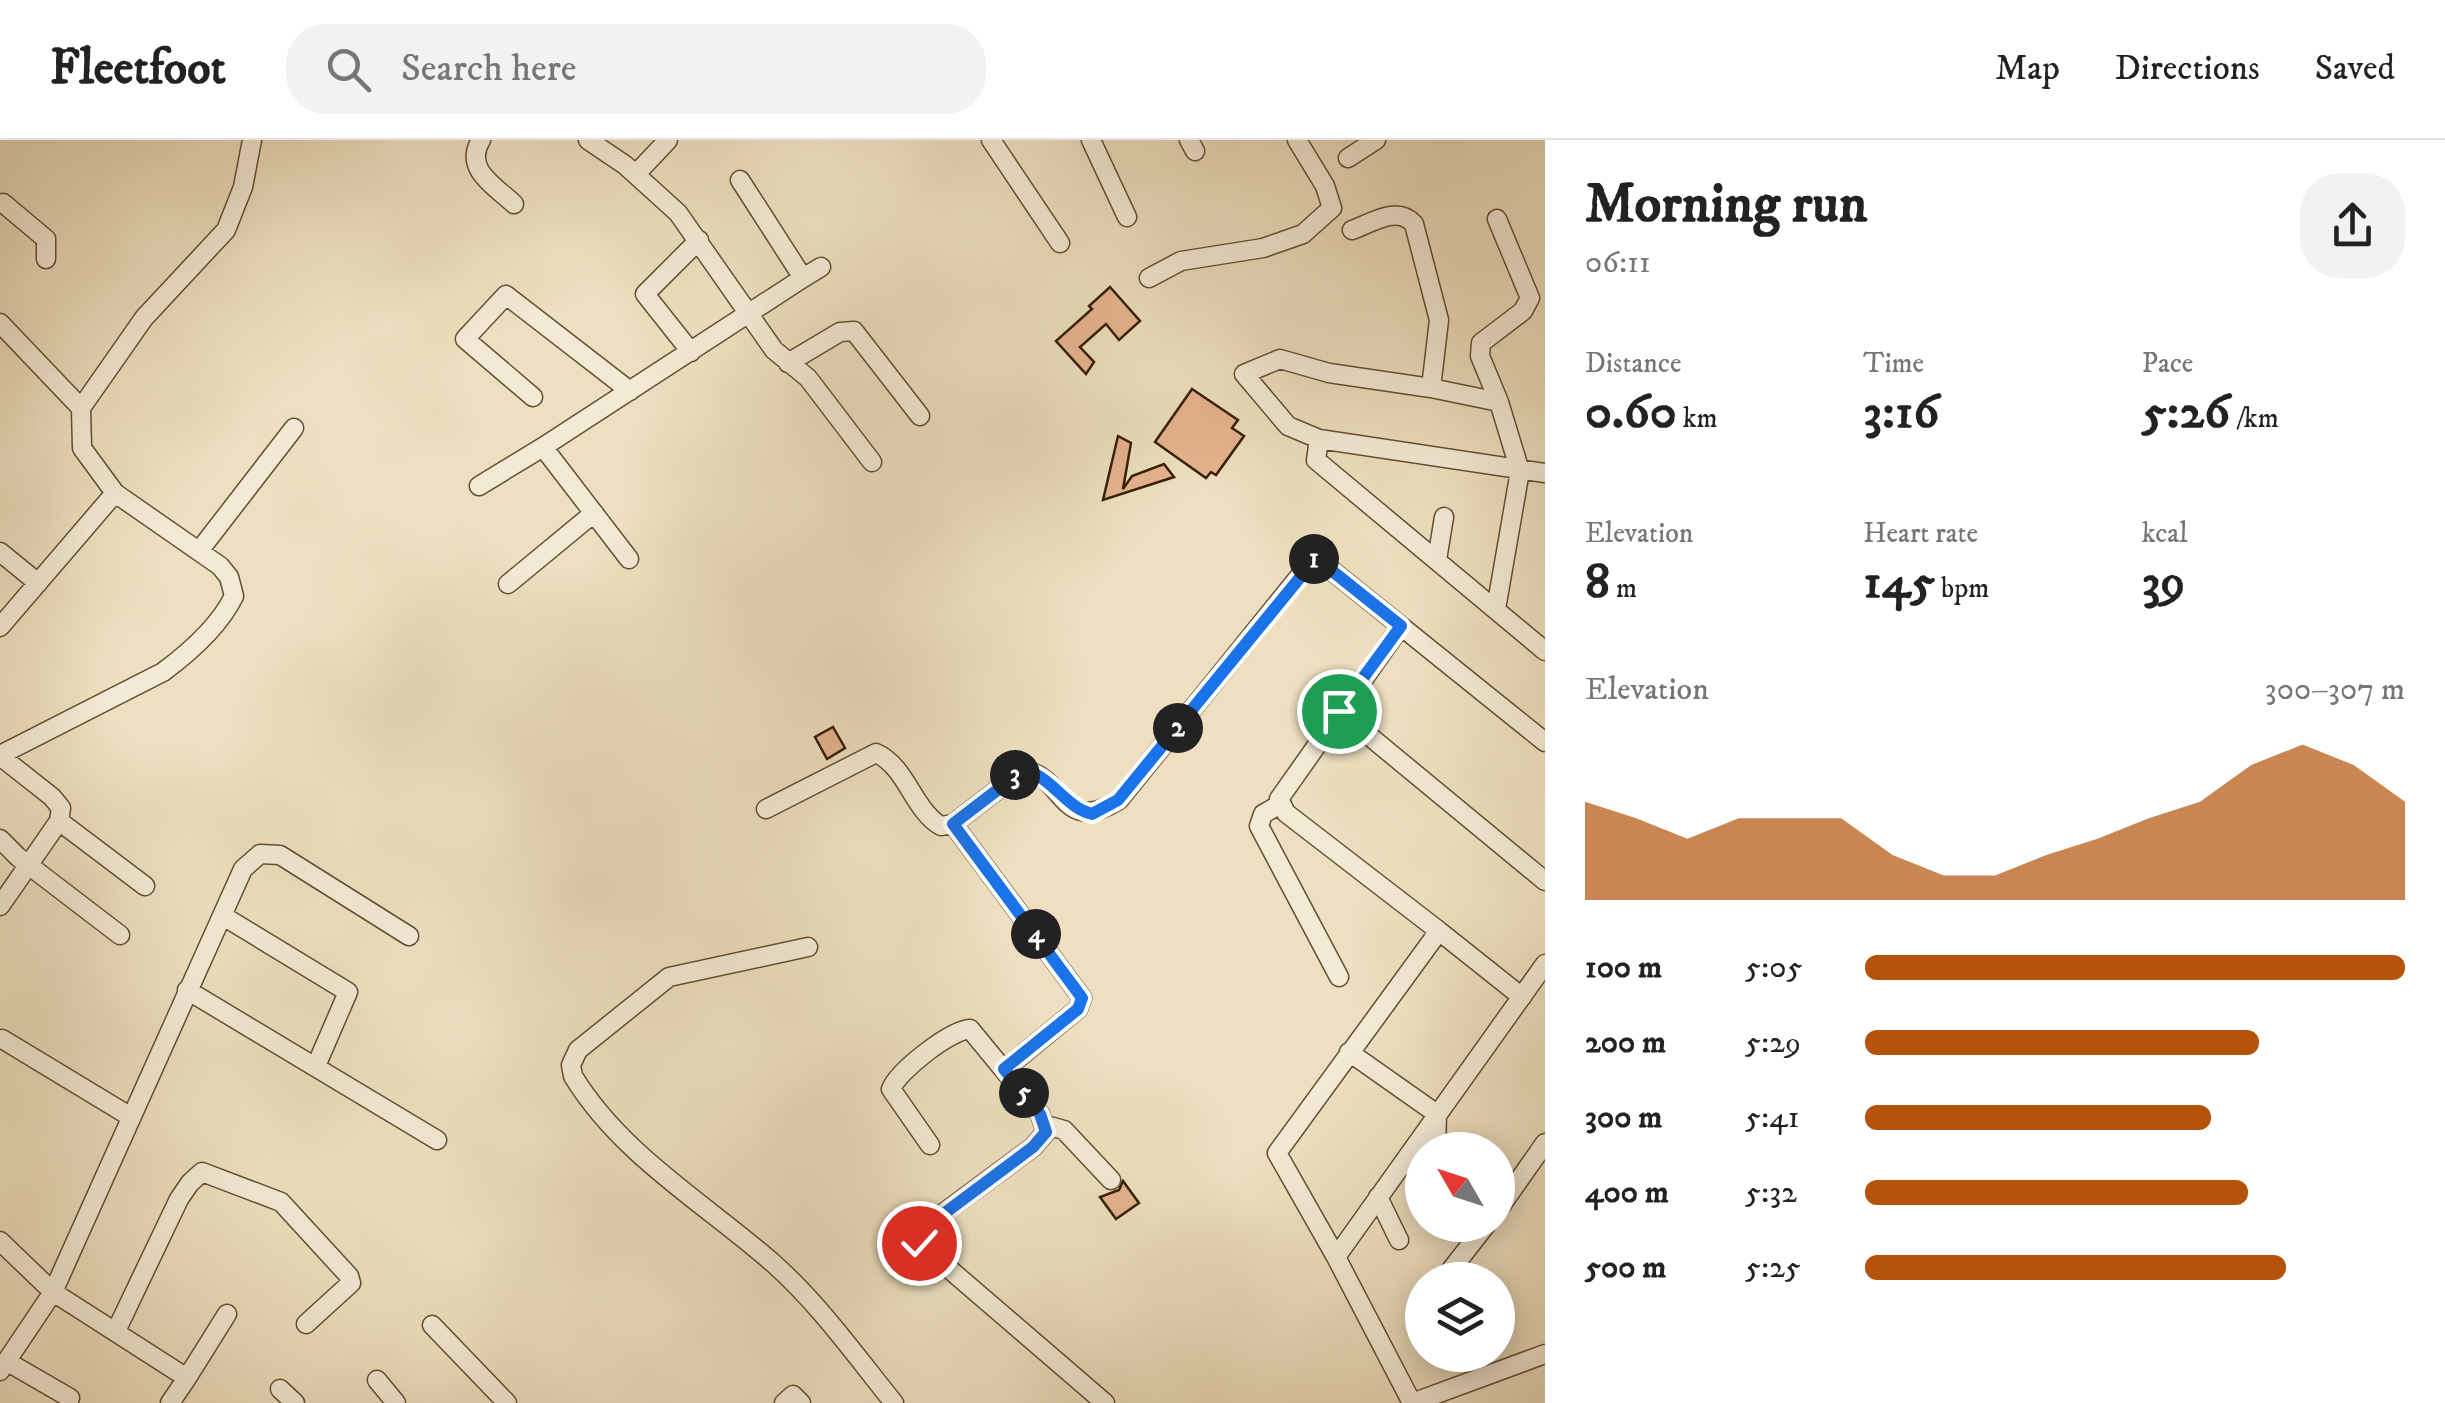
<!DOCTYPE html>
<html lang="en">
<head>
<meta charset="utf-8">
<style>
	:root { --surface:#fff; --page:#f2f2f2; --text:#222; --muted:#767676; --line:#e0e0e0; --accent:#b45309 }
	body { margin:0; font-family:"IM FELL DW Pica",serif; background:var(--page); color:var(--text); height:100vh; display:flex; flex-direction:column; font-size:38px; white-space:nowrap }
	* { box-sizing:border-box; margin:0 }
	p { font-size:32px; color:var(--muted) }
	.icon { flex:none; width:55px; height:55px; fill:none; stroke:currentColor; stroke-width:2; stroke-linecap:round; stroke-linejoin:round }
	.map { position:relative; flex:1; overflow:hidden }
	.side { display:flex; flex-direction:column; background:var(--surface); width:900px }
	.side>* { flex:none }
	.needle { width:65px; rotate:309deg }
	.fabs { position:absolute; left:1405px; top:992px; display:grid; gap:20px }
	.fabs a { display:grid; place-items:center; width:110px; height:110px; border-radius:50%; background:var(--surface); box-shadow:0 5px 25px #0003; font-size:50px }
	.pin { position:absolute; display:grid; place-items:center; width:85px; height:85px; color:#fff; margin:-42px; border:5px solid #fff; border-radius:50%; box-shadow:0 2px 10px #0007 }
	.km { position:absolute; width:50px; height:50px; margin:-25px; border-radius:50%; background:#222; color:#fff; font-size:28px; line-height:50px; text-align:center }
	.round { display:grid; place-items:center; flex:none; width:105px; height:105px; border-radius:40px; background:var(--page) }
	.head { display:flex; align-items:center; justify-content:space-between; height:170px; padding:0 40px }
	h1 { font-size:55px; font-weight:800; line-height:75px }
	.figures { display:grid; grid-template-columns:repeat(3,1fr); gap:15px; height:170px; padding:10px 40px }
	.figures div { display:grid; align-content:center }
	.figures b { font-size:50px; font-weight:800 }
	.figures small { font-size:28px; font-weight:400 }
	.figures p { font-size:28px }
	.chart { height:280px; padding:20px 40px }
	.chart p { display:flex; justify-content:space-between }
	.chart svg { width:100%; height:180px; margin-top:10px; fill:var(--accent); opacity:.7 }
	ul { padding:0 40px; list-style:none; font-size:32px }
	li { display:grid; grid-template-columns:160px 120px 1fr; align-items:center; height:75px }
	li i { height:25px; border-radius:12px; background:var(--accent) }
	header { display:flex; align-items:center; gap:60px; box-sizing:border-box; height:140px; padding:0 50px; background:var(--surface); border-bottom:2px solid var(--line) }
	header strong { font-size:48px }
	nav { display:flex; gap:55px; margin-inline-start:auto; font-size:35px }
	.search { width:700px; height:90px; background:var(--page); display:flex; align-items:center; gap:25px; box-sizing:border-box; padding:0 35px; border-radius:40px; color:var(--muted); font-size:38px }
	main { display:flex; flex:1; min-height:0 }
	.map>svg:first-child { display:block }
	.building { fill:#e6b48f; stroke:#331f04; stroke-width:2.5 }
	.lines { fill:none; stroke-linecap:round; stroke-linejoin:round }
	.minor-casing { stroke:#624f33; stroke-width:21 }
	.minor { stroke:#f3ead5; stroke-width:18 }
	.route-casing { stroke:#fff; stroke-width:20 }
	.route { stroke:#1a73e8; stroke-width:12 }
</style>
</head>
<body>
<header>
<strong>Fleetfoot</strong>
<div class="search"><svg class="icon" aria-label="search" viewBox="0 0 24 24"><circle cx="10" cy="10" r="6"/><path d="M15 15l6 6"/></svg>Search here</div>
<nav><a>Map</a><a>Directions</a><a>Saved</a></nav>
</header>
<main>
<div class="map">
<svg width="1545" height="1263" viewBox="0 0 1545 1263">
	<rect width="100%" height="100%" fill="#eddfbf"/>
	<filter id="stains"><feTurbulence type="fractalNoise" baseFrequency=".002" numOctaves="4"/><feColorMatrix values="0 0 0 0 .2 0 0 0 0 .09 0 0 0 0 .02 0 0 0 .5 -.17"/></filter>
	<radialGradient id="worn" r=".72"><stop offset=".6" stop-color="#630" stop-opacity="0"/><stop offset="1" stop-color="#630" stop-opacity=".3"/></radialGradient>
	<!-- building -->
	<path class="building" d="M1110,147l30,34 -21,19 -13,-16 -26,23 14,15 -8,12 -30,-33 36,-32 -3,-3z
		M1192,249l46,31 -6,8 12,8 -28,39 -5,-3 -5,6 -51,-36z
		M1118,296l13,7 -8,46 9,-13 32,-12 10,13 -71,23z
		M833,587l12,21 -18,11 -12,-22z
		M1123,1041l16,22 -23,16 -16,-22 19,-7z"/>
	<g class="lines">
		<defs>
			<path id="minor" d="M481,0c-18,29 14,46 33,64
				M588,0l37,25 53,48 96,137 34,28 64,84
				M991,0l69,103
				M1091,0l36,77
				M1189,0l6,11
				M1348,18l28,-18
				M636,34l32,-34
				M3,63l43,36v20
				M1497,79l33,79 -7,13 -42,32 -1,13 19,46
				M1352,90c20,-7 45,-25 62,-6l25,96 -8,68
				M803,138l18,-11
				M1149,138l32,-17 82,-13 40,-14 29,-26 -7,-22 -28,-46
				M0,183l81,85
				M691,212l-46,-58 54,-54
				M788,223l52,-31 14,-1 66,85
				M533,257l-68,-58 41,-44 124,96
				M1319,299l-31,-13 -44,-52 36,-15 49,14 102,15 68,14 21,69 -24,138
				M1545,333l-226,-34 -3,21 229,191
				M479,346l64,-39
				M199,411l95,-123
				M0,412l38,31
				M629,419l-86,-112 260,-169 -63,-98
				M1437,420l7,-43
				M508,444l86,-71
				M1401,486l-122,173 7,14 153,118 -162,222 59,104 209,-293
				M0,487l115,-134 -33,-45 -1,-40 63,-90 82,-88 17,-43 9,-47
				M1339,571l206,170
				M0,615l163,-83c27,-20 56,-45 71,-76l-5,-19 -9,-11 -105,-73
				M0,616l52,41 9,11 -2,13 -59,85
				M1279,665l-16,9 -4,12 80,151
				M766,669l110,-56c31,14 37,57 65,73l12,-2 69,-53c43,1 37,67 97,29l196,-243 230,185
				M59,681l86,65
				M953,684l129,174 -4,11 -73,60
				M0,699l18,18 102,78
				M223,776l125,76 -32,74
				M1439,791l83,66
				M808,807l-139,30 -91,73 -7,15 2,11c48,79 133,128 201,188 45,40 82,92 120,139
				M187,850l250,150
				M2,899l129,78
				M1349,912l88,62 -1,36
				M1046,985l18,5 47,50
				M930,1005l-39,-56c8,-19 60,-59 79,-60l70,85 6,18 -13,15 -111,82 -3,14 186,160
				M1378,1057l21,43
				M1498,1070l47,-67
				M0,1101l53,51 190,-423 17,-15 20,1 129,81
				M1336,1117l76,146 133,-49
				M1443,1140l43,-55
				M432,1185l75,78
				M116,1191l63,-132 11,-16 12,-11 79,30 68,74 2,7 -45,41
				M6,1221l64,37
				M0,1231l53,-79 134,86 40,-64
				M377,1240l19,23
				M280,1249l15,14
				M170,1263l17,-25
				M784,1263l9,-8 8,8"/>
		</defs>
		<!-- minor casing -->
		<use href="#minor" class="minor-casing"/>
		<!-- minor -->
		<use href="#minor" class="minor"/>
	</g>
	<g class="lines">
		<defs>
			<path id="route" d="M919,1103l3,-13 111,-83 13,-15 -6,-18 -36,-45 74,-60 4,-11 -129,-174 69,-53c27,1 43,37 70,43l26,-14 198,-242 85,68 -62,85"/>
		</defs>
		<!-- route casing -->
		<use href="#route" class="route-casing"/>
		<!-- route -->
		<use href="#route" class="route"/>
	</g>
	<rect width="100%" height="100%" filter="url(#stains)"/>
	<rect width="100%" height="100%" fill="url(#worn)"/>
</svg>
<div class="fabs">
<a><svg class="needle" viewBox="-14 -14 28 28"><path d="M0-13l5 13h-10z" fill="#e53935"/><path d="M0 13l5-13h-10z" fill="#767676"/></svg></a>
<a><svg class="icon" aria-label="layers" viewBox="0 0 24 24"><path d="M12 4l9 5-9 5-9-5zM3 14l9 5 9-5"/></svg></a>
</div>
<div class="pin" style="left:1339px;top:571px;background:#1e9e55"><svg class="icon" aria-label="arrive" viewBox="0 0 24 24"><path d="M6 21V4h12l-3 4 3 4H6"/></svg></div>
<div class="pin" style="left:919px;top:1103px;background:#d93025"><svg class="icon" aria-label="check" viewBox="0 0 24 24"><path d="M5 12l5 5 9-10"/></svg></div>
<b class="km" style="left:1314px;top:419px">1</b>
<b class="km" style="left:1178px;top:588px">2</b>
<b class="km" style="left:1015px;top:635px">3</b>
<b class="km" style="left:1036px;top:794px">4</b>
<b class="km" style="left:1024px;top:953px">5</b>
</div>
<section class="side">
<div class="head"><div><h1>Morning run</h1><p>06:11</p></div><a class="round"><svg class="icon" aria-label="share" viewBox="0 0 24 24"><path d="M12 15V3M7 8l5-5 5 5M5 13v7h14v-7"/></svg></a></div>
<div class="figures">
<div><p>Distance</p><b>0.60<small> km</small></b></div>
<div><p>Time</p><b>3:16</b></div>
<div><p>Pace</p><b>5:26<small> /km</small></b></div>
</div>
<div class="figures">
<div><p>Elevation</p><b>8<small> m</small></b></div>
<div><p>Heart rate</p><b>145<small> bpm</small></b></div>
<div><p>kcal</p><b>39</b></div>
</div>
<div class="chart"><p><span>Elevation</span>300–307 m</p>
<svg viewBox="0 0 160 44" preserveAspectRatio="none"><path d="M0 44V20L10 24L20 29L30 24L40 24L50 24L60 33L70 38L80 38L90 33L100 29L110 24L120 20L130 11L140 6L150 11L160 20V44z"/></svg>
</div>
<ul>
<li><b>100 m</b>5:05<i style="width:100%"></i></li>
<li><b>200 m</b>5:29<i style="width:73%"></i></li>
<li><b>300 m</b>5:41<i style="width:64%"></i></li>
<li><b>400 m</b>5:32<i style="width:71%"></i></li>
<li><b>500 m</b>5:25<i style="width:78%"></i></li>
</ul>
</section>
</main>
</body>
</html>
